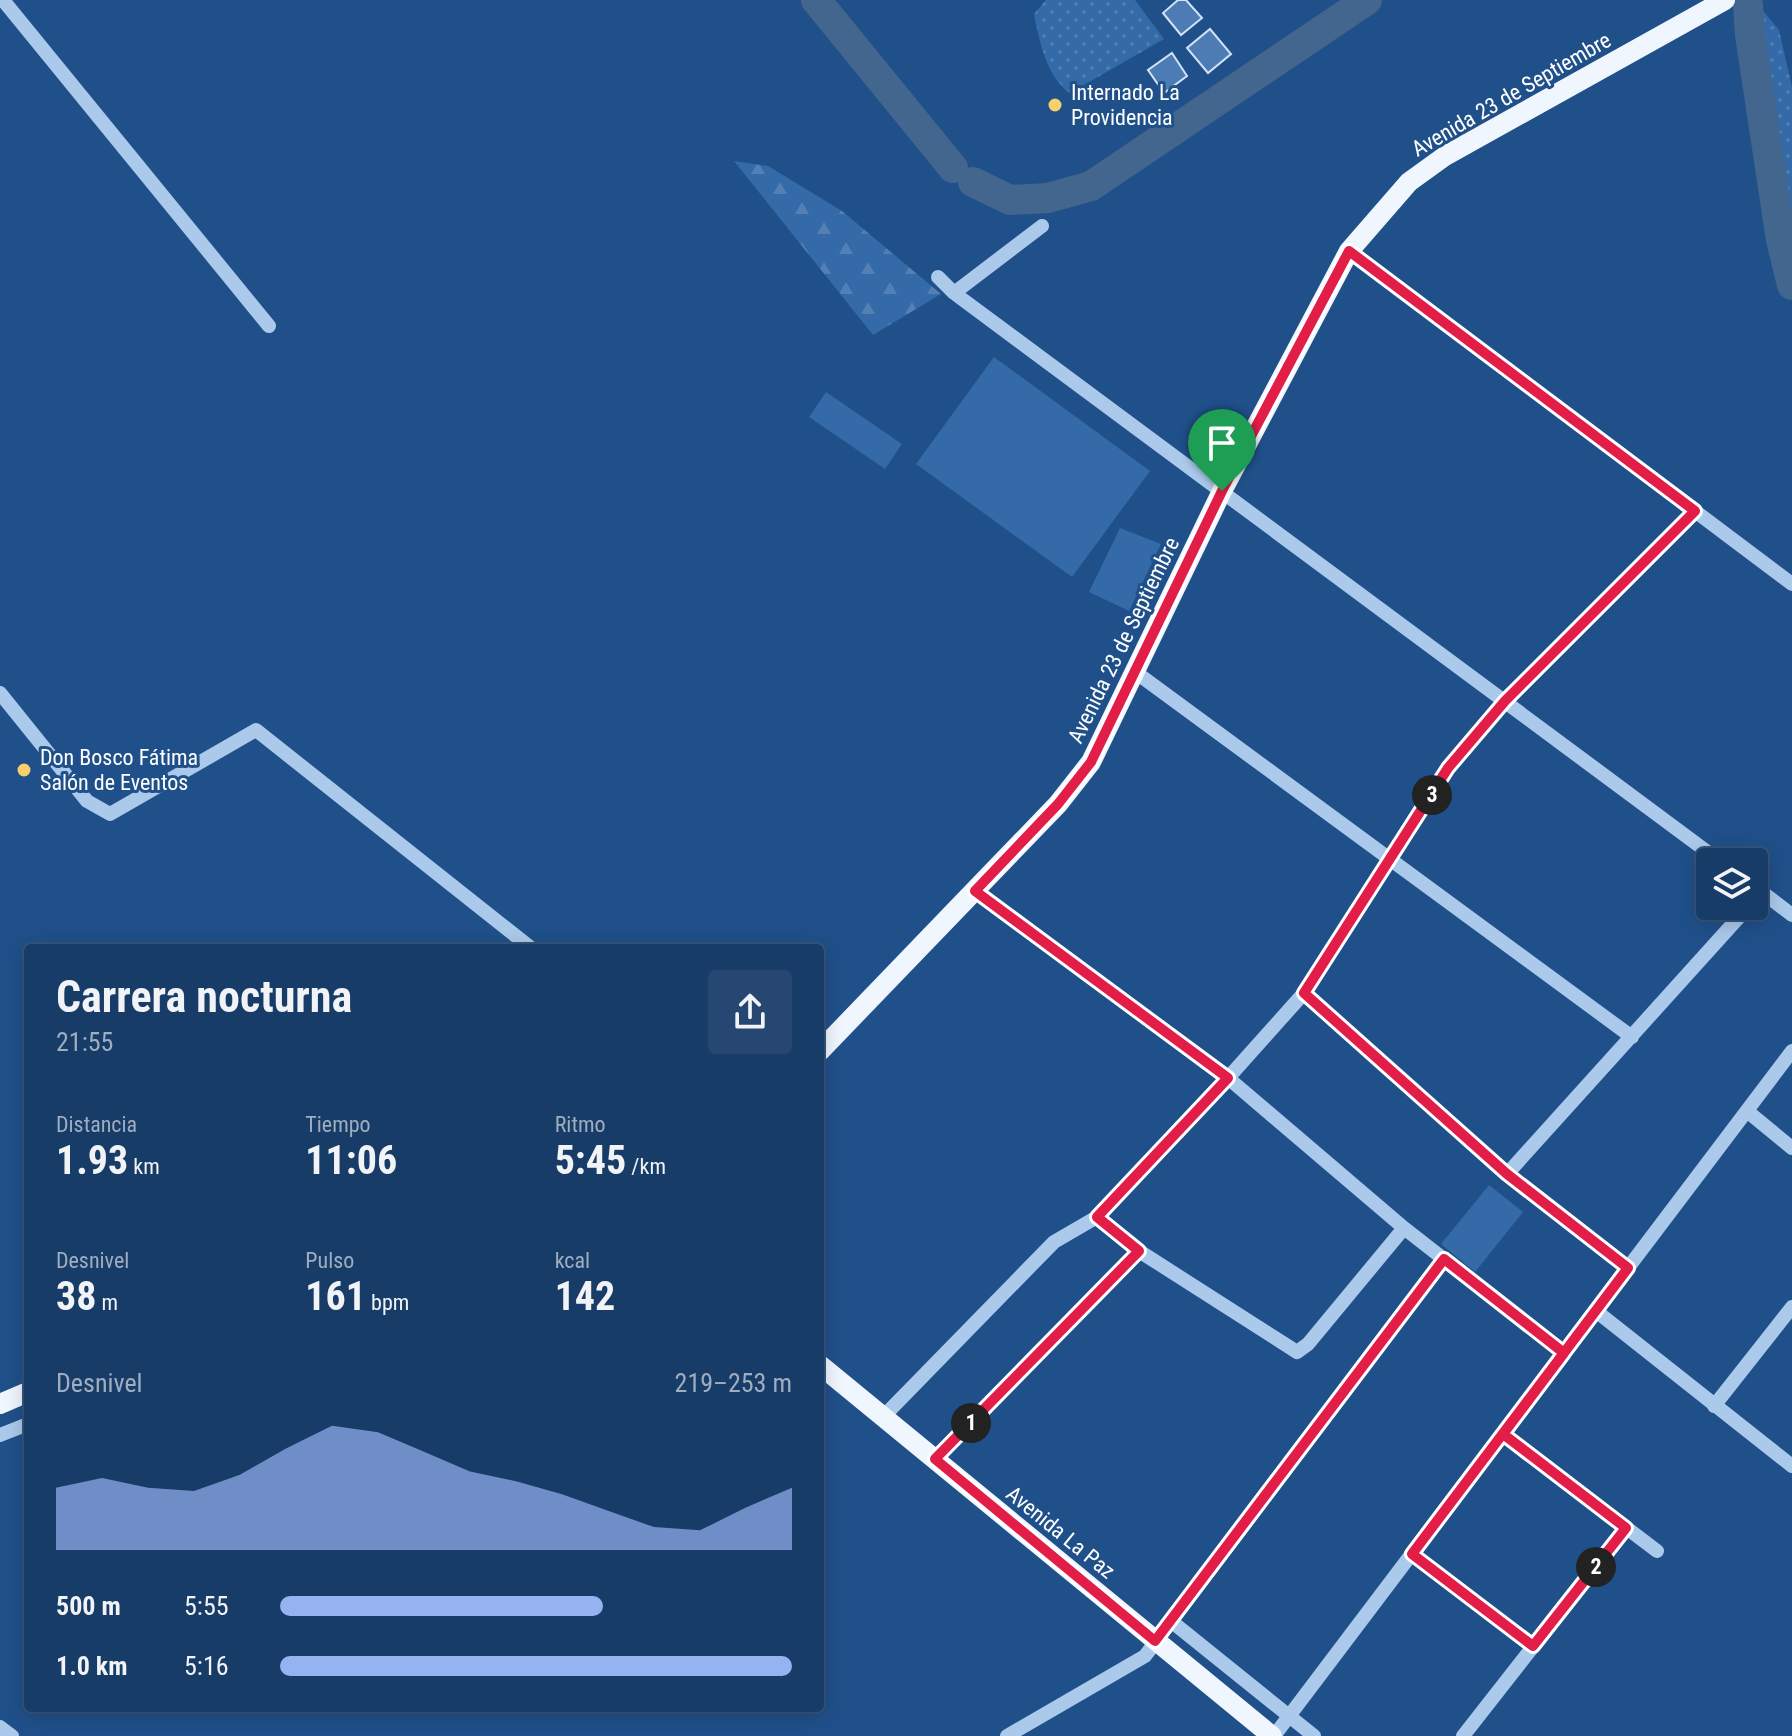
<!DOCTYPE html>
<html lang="es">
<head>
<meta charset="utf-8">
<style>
	:root { --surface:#183c68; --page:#254771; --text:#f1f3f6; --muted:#9fadc0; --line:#36567c; --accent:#95b2f1 }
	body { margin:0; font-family:"Roboto Condensed",sans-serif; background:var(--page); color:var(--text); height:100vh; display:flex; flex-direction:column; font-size:30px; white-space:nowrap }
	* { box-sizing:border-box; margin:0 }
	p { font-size:26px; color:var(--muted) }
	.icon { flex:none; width:44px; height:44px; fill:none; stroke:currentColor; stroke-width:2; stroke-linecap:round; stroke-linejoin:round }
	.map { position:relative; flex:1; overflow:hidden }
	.panel { position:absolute; left:24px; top:944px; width:800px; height:768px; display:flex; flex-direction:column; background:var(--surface); border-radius:8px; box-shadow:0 4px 20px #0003,0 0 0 2px var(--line) }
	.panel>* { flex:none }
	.tools { position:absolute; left:1696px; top:848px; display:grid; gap:16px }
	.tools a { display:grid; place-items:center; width:72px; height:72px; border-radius:8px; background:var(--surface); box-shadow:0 4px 20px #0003,0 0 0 2px var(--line); font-size:40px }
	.pin { position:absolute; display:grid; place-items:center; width:68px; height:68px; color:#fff; margin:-82px -34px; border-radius:50% 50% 50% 0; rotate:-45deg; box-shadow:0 0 8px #0007 }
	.pin .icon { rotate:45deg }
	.km { position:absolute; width:40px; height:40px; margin:-20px; border-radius:50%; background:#222; color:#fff; font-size:22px; line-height:40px; text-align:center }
	.round { display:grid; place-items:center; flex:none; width:84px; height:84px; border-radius:8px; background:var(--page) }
	.overview { display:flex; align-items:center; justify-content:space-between; height:136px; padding:0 32px }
	h1 { font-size:44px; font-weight:700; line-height:60px }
	.metrics { display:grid; grid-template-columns:repeat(3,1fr); gap:12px; height:136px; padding:8px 32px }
	.metrics div { display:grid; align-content:center }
	.metrics b { font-size:40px; font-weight:700 }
	.metrics small { font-size:22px; font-weight:400 }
	.metrics p { font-size:22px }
	.chart { height:224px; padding:16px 32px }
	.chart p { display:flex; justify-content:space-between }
	.chart svg { width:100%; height:144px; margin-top:8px; fill:var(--accent); opacity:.7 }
	ul { padding:0 32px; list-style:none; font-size:26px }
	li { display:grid; grid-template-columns:128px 96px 1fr; align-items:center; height:60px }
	li i { height:20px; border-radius:10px; background:var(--accent) }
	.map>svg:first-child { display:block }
	.grass { fill:url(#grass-dots) }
	.forest { fill:url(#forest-firs) }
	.pitch { fill:#336aa7 }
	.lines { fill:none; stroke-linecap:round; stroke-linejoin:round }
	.river { stroke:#43668f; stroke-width:30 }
	.building { fill:#4c7cb3; stroke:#d0e3f8; stroke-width:2 }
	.minor { stroke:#abc9eb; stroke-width:14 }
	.major { stroke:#f0f6fe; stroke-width:20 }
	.route-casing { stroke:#fff; stroke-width:16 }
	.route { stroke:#e11d48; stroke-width:10 }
	.poi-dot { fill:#f9ce6c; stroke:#20508a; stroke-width:3 }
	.labels { text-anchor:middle; stroke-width:6; stroke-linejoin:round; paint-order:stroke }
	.poi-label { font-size:22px; fill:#fff; stroke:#20508a; text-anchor:start }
	.street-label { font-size:22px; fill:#fff; stroke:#20508a }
</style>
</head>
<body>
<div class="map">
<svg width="1792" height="1736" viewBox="0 0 1792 1736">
	<defs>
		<pattern id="grass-dots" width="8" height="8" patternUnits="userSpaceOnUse" patternTransform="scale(2)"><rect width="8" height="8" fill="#336aa7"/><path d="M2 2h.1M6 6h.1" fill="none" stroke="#5280b4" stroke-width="1.8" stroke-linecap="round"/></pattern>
		<pattern id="forest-firs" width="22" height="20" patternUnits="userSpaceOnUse" patternTransform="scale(2)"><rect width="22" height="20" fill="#336aa7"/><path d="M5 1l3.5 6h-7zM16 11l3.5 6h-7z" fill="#5280b4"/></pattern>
	</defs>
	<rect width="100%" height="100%" fill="#20508a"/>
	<!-- grass -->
	<path class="grass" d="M1046,0h89l29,39 -94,54c-23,-15 -31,-53 -36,-79z
		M1754,0l25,30 13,57v161l-28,-201z"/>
	<!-- forest -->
	<path class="forest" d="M734,161l34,5 74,45 99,83 -68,41z"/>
	<!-- pitch -->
	<path class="pitch" d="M994,357l156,114 -78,106 -156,-113z
		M826,392l76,52 -17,25 -76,-52z
		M1120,528l41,16 -32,67 -40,-19z
		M1489,1185l34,27 -48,60 -34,-28z"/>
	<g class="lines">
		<!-- river -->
		<path class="river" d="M816,0l137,168
			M1748,5l2,30 31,205 11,45
			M973,182l37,18 38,-2 43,-12 276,-186"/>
	</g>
	<!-- building -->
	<path class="building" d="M1178,0h8l16,18 -21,17 -18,-22z
		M1210,29l21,25 -23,19 -21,-25z
		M1172,53l15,23 -23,17 -16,-23z"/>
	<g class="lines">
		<!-- minor -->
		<path class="minor" d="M3,0l266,326
			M1349,251l443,333
			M938,277l16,16 767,569
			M954,293l88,-67
			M1134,671l498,366
			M0,693l87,108 23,13 146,-84 275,218
			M1754,886l38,29
			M975,891l253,187 176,150 160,125
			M1304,993l203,181 121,94
			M1747,1111l45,37
			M1507,1174l242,-268
			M1097,1217l42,34 158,101 11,-8 96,-116
			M1596,1311l196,155
			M1714,1406l78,-99
			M883,1417l171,-175 43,-25 131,-139 76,-85 144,-225 57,-67 190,-190
			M1503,1434l154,117
			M0,1435l28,-11
			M935,1459l204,-208
			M1412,1554l121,92
			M1171,1621l143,115
			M0,1727l12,9
			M1007,1736l138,-80 299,-397
			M1274,1736l518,-685
			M1463,1736l163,-208"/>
		<!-- major -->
		<path class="major" d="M820,1051l238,-247 33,-42 131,-271 127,-240 60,-69 36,-26 280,-156
			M820,1365l452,371
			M0,1404l28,-12"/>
	</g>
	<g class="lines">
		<defs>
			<path id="route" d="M1222,491l-131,271 -33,42 -83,87 253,187 -131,139 42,34 -204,208 220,182 289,-382 120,94 -61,81 123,94 -93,118 -121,-92 216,-286 -121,-94 -203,-181 144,-225 57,-67 190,-190 -346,-260 -127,240"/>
		</defs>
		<!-- route casing -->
		<use href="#route" class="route-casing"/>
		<!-- route -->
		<use href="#route" class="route"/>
	</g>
	<!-- markers -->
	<g class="poi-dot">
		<circle cx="1055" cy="105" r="8"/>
		<circle cx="24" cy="770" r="8"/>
	</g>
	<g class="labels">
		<!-- poi labels -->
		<g class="poi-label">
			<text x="1071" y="100">Internado La<tspan x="1071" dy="25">Providencia</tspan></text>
			<text x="40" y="765">Don Bosco Fátima<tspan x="40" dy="25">Salón de Eventos</tspan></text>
		</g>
		<!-- street labels -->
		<g class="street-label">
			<text transform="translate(1511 94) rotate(-30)" y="8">Avenida 23 de Septiembre</text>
			<text transform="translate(1123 640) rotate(-64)" y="8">Avenida 23 de Septiembre</text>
			<text transform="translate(1061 1532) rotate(39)" y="8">Avenida La Paz</text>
		</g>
	</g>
</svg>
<div class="tools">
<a><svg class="icon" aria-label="layers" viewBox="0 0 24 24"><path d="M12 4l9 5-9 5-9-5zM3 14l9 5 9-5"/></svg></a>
</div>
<div class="pin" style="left:1222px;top:491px;background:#1e9e55"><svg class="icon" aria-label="arrive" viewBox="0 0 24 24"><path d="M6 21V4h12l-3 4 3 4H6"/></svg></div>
<b class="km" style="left:971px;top:1423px">1</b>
<b class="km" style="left:1596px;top:1567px">2</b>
<b class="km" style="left:1432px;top:795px">3</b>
<section class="panel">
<div class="overview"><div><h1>Carrera nocturna</h1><p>21:55</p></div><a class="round"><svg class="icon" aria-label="share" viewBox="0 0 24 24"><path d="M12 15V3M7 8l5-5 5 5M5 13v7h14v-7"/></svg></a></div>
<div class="metrics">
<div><p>Distancia</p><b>1.93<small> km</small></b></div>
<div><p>Tiempo</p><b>11:06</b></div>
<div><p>Ritmo</p><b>5:45<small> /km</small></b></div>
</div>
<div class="metrics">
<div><p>Desnivel</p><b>38<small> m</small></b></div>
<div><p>Pulso</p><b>161<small> bpm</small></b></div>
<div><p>kcal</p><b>142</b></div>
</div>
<div class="chart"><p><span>Desnivel</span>219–253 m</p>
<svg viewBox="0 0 160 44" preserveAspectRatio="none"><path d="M0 44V25L10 22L20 25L30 26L40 21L50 13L60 6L70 8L80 14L90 20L100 23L110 27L120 32L130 37L140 38L150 31L160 25V44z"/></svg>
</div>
<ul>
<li><b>500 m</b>5:55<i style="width:63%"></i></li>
<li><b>1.0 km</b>5:16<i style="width:100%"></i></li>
</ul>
</section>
</div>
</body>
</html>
